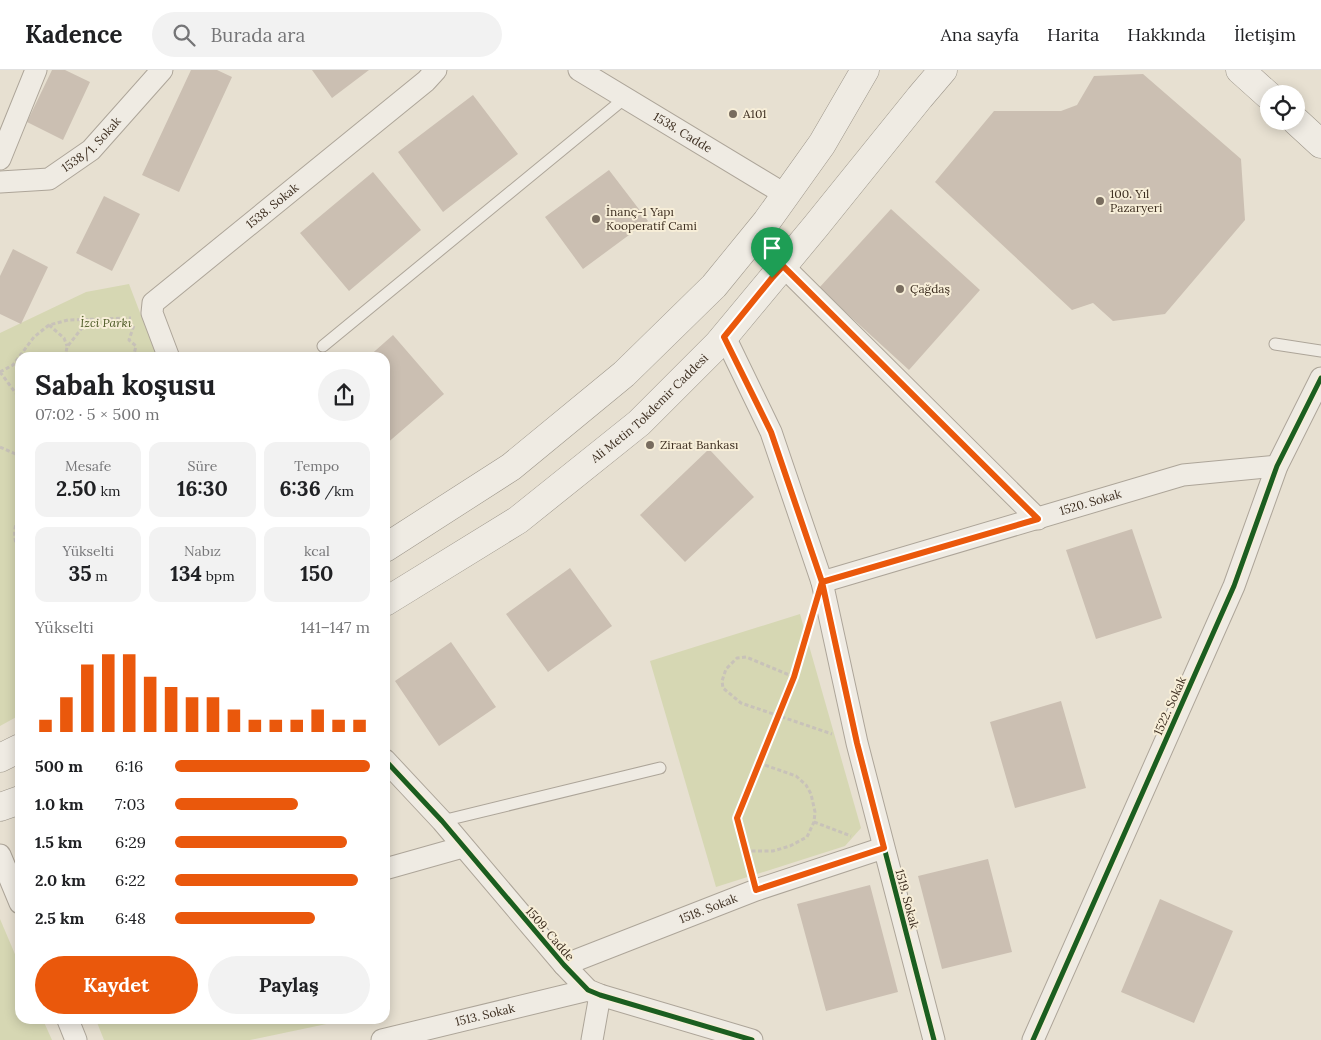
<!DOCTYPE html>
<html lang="tr">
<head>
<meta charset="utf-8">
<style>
	:root { --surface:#fff; --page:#f2f2f2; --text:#202124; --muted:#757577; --line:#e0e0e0; --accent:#ea580c }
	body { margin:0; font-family:Lora,serif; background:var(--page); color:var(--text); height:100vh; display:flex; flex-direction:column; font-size:19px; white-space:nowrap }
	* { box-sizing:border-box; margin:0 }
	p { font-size:16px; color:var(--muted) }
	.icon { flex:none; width:28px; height:28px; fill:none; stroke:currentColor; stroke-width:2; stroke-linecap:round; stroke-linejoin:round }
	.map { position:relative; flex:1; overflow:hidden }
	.sheet { position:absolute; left:15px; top:282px; width:375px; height:672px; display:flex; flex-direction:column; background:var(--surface); border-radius:15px; box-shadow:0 2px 12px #0003 }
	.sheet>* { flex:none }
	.buttons { position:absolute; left:1260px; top:15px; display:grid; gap:10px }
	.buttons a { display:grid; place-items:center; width:45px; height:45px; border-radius:50%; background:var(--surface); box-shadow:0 2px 12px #0003; font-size:25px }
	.pin { position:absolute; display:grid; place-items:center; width:42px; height:42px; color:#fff; margin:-51px -21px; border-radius:50% 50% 50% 0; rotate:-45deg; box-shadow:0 0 5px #0007 }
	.pin .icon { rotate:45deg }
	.round { display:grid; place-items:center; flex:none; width:52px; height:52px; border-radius:26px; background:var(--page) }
	.head { display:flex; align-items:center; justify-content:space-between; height:85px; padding:0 20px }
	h1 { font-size:28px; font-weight:700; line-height:38px }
	.stats { display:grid; grid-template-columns:repeat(3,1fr); gap:8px; height:85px; padding:5px 20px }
	.stats div { display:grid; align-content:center; border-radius:12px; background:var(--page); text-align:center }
	.stats b { font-size:21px; font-weight:700 }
	.stats small { font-size:14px; font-weight:400 }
	.stats p { font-size:14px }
	.chart { height:140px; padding:10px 20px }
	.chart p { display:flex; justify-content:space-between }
	.chart svg { width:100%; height:90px; margin-top:5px; stroke:var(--accent); stroke-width:6 }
	.primary-button { display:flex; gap:10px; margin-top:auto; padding:10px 20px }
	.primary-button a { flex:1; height:58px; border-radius:30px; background:var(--accent); color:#fff; font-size:20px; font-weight:700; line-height:58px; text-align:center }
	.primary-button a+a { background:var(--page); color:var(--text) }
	ul { padding:0 20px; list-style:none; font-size:16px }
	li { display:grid; grid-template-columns:80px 60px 1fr; align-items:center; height:38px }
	li i { height:12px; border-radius:6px; background:var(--accent) }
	header { display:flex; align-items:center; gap:30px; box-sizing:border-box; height:70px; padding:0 25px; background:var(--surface); border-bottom:1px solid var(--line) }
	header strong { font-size:24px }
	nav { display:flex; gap:28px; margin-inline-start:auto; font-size:18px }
	.search { width:350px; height:45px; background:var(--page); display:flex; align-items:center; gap:12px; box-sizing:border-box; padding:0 18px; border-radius:28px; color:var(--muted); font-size:19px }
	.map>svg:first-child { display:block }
	.green { fill:#d6d7b3 }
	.building { fill:#cbbfb2 }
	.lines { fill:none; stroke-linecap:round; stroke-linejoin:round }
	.lane-casing { stroke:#ada599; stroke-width:13 }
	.street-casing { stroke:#ada599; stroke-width:23 }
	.secondary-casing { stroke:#9c958a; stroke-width:29 }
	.path { stroke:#c8c2b9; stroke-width:3; stroke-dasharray:4 2.5; stroke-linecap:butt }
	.lane { stroke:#efebe3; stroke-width:11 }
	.street { stroke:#efebe3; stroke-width:21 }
	.secondary { stroke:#efebe3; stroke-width:28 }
	.cycleway-casing { stroke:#f7eed8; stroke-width:8 }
	.cycleway { stroke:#1b5e20; stroke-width:5 }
	.route-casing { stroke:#fff; stroke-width:10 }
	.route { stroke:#ea580c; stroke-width:6 }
	.poi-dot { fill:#786c5e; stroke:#f7eed8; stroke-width:2 }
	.labels { text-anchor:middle; stroke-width:4; stroke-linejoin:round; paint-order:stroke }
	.poi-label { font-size:12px; fill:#3d2e20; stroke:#f7eed8; text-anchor:start }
	.street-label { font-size:12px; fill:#3d2e20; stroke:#f7eed8 }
	.park-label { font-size:12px; font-style:italic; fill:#4d5a26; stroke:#f7eed8 }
</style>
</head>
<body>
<header>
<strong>Kadence</strong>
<div class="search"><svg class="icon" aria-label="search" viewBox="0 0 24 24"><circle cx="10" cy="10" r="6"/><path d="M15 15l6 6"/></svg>Burada ara</div>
<nav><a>Ana sayfa</a><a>Harita</a><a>Hakkında</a><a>İletişim</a></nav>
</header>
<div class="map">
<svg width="1321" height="970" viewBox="0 0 1321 970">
	<rect width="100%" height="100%" fill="#e7e0d1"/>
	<!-- green -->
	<path class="green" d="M129,214l28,73 -137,1v231h-1l1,11v115l-20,11v-393l86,-41z
		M800,544l61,214 -16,18 -129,41 -66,-226z
		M0,849l20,47v54h23l9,20h-52z
		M96,950h239l1,2 -86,18h-146z"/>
	<!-- building -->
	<path class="building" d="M52,0h13l25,12 -27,58 -36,-18z
		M191,0h26l15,7 -53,115 -37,-17z
		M312,0h57l-37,28z
		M1143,4l98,85 4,61 -80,94 -52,7 -20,-18 -21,7 -137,-128 59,-71h67l16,-6 17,-29z
		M473,25l45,59 -75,58 -45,-60z
		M609,100l39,51 -65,48 -38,-52z
		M373,102l48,58 -72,61 -49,-58z
		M104,126l36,18 -28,57 -36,-18z
		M891,139l89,81 -71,80 -90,-82z
		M13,179l35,18 -27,57 -21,-10v-38z
		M393,265l51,59 -59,51v-87h-18z
		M709,379l45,48 -69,65 -45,-47z
		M1132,459l30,89 -66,21 -30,-89z
		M570,498l42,58 -64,46 -42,-58z
		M451,572l45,65 -57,39 -44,-65z
		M1061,631l25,87 -71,20 -25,-86z
		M988,789l24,93 -70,17 -24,-93z
		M870,815l28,107 -72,19 -29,-107z
		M1160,829l73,32 -39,92 -73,-31z"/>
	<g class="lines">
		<defs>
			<path id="lane" d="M1275,274l46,7
				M323,276l302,-248
				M442,751l218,-53"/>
			<g id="street">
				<path id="s1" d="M579,0l207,125"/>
				<path d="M0,89l36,-89"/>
				<path id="s2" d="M0,112l49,-3 42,-29 71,-80"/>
				<path d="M783,196l255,253"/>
				<path d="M725,267l46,95 51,150 35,161 77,297"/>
				<path id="s3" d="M169,288l-17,-45 1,-10 273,-222 10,-11"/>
				<path id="s4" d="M822,512l361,-107 94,-9"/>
				<path d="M385,690l57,61 122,144 24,25 12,5 152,45"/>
				<path d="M0,785l20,48"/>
				<path d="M385,799l78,-22"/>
				<path id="s5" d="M564,895l192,-75 127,-42"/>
				<path d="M68,950l8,20"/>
				<path id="s6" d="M382,970l206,-50"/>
				<path d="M592,970l8,-45"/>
				<path d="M1033,970l201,-454 43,-120 44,-88"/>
			</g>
			<g id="secondary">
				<path d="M1240,0l29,26"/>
				<path d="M1296,51l25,23"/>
				<path d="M385,478l126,-81 113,-93 90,-88 53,-65 55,-77 43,-74"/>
				<path id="s7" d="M385,532l133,-82 121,-97 79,-79 98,-118 104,-129 23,-27"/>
				<path d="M0,688l20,-10"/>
				<path d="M0,737l20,-7"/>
			</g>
		</defs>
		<!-- lane casing -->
		<use href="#lane" class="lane-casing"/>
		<!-- street casing -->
		<use href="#street" class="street-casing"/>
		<!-- secondary casing -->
		<use href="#secondary" class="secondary-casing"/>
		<!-- path -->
		<path class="path" d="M49,255l15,13 3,8
			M65,288l2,-11 22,-28
			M133,288l3,-12 -7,-6 5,-15
			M0,302l13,-7 21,-28 15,-12 19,-5 63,-2
			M0,302l20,27
			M0,377l20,9
			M20,394v4
			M20,443c-7,16 -7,25 0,42
			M794,607l-48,-20 -9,1 -11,11 -4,12 1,7 18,15 91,31
			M814,752l37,14
			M745,781h28l17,-5 17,-9 7,-15 1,-10 -4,-18 -5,-9 -10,-9 -37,-13
			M750,800l-13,-52 57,-141 15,-48"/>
		<!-- lane -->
		<use href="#lane" class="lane"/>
		<!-- street -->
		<use href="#street" class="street"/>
		<!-- secondary -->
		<use href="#secondary" class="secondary"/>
		<defs>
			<path id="cycleway" d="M725,267l46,95 51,150 35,161 77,297
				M385,690l57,61 122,144 24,25 12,5 152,45
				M1033,970l201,-454 43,-120 44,-88"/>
		</defs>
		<!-- cycleway casing -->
		<use href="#cycleway" class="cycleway-casing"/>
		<!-- cycleway -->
		<use href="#cycleway" class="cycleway"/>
	</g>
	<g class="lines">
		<defs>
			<path id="route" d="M772,208l-48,59 47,95 51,150 -28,95 -57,141 19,72 128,-42 -27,-105 -35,-161 216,-63 -255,-253 -11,12"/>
		</defs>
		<!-- route casing -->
		<use href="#route" class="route-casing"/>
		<!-- route -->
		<use href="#route" class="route"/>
	</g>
	<!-- markers -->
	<g class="poi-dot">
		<circle cx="733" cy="44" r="5"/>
		<circle cx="1100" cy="131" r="5"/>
		<circle cx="596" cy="149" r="5"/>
		<circle cx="900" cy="219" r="5"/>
		<circle cx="650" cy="375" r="5"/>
	</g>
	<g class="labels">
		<!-- poi labels -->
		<g class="poi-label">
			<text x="743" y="48">A101</text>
			<text x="1110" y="128">100. Yıl<tspan x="1110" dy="14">Pazaryeri</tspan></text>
			<text x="606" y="146">İnanç-1 Yapı<tspan x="606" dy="14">Kooperatif Cami</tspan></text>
			<text x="910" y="223">Çağdaş</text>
			<text x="660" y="379">Ziraat Bankası</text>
		</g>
		<!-- street labels -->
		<g class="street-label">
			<text dy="4" stroke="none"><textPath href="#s1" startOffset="121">1538. Cadde</textPath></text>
			<text dy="4" stroke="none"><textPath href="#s2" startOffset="104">1538/1. Sokak</textPath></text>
			<text dy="4" stroke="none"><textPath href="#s3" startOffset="212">1538. Sokak</textPath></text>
			<text dy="4" stroke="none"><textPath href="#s7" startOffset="329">Ali Metin Tokdemir Caddesi</textPath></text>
			<text dy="4" stroke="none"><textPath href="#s4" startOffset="280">1520. Sokak</textPath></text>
			<text transform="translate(1170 636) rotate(-66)" y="4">1522. Sokak</text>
			<text transform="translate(907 829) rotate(75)" y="4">1519. Sokak</text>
			<text dy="4" stroke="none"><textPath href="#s5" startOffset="155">1518. Sokak</textPath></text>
			<text transform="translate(550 864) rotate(49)" y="4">1509. Cadde</text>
			<text dy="4" stroke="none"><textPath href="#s6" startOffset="106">1513. Sokak</textPath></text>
		</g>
		<!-- park labels -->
		<g class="park-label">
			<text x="106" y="257">İzci Parkı</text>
		</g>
	</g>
</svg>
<div class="buttons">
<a><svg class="icon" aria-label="locate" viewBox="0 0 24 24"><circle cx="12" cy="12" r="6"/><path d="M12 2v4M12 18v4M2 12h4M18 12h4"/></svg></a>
</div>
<div class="pin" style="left:772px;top:208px;background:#1e9e55"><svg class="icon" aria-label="arrive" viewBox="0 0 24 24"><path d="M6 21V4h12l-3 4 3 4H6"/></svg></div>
<section class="sheet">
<div class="head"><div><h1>Sabah koşusu</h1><p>07:02 · 5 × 500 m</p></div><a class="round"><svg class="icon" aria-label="share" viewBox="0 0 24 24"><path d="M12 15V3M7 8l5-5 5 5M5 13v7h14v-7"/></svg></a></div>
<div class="stats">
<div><p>Mesafe</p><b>2.50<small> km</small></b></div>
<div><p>Süre</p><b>16:30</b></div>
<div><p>Tempo</p><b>6:36<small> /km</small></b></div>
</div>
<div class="stats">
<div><p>Yükselti</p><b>35<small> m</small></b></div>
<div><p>Nabız</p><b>134<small> bpm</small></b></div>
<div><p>kcal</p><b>150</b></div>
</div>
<div class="chart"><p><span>Yükselti</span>141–147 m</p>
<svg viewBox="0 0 160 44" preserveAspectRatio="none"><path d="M5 44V38M15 44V27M25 44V11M35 44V6M45 44V6M55 44V17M65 44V22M75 44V27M85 44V27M95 44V33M105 44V38M115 44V38M125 44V38M135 44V33M145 44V38M155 44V38"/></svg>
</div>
<ul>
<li><b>500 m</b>6:16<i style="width:100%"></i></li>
<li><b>1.0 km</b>7:03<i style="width:63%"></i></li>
<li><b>1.5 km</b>6:29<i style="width:88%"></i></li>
<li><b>2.0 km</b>6:22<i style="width:94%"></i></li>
<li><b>2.5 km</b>6:48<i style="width:72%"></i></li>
</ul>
<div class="primary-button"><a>Kaydet</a><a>Paylaş</a></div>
</section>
</div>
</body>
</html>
